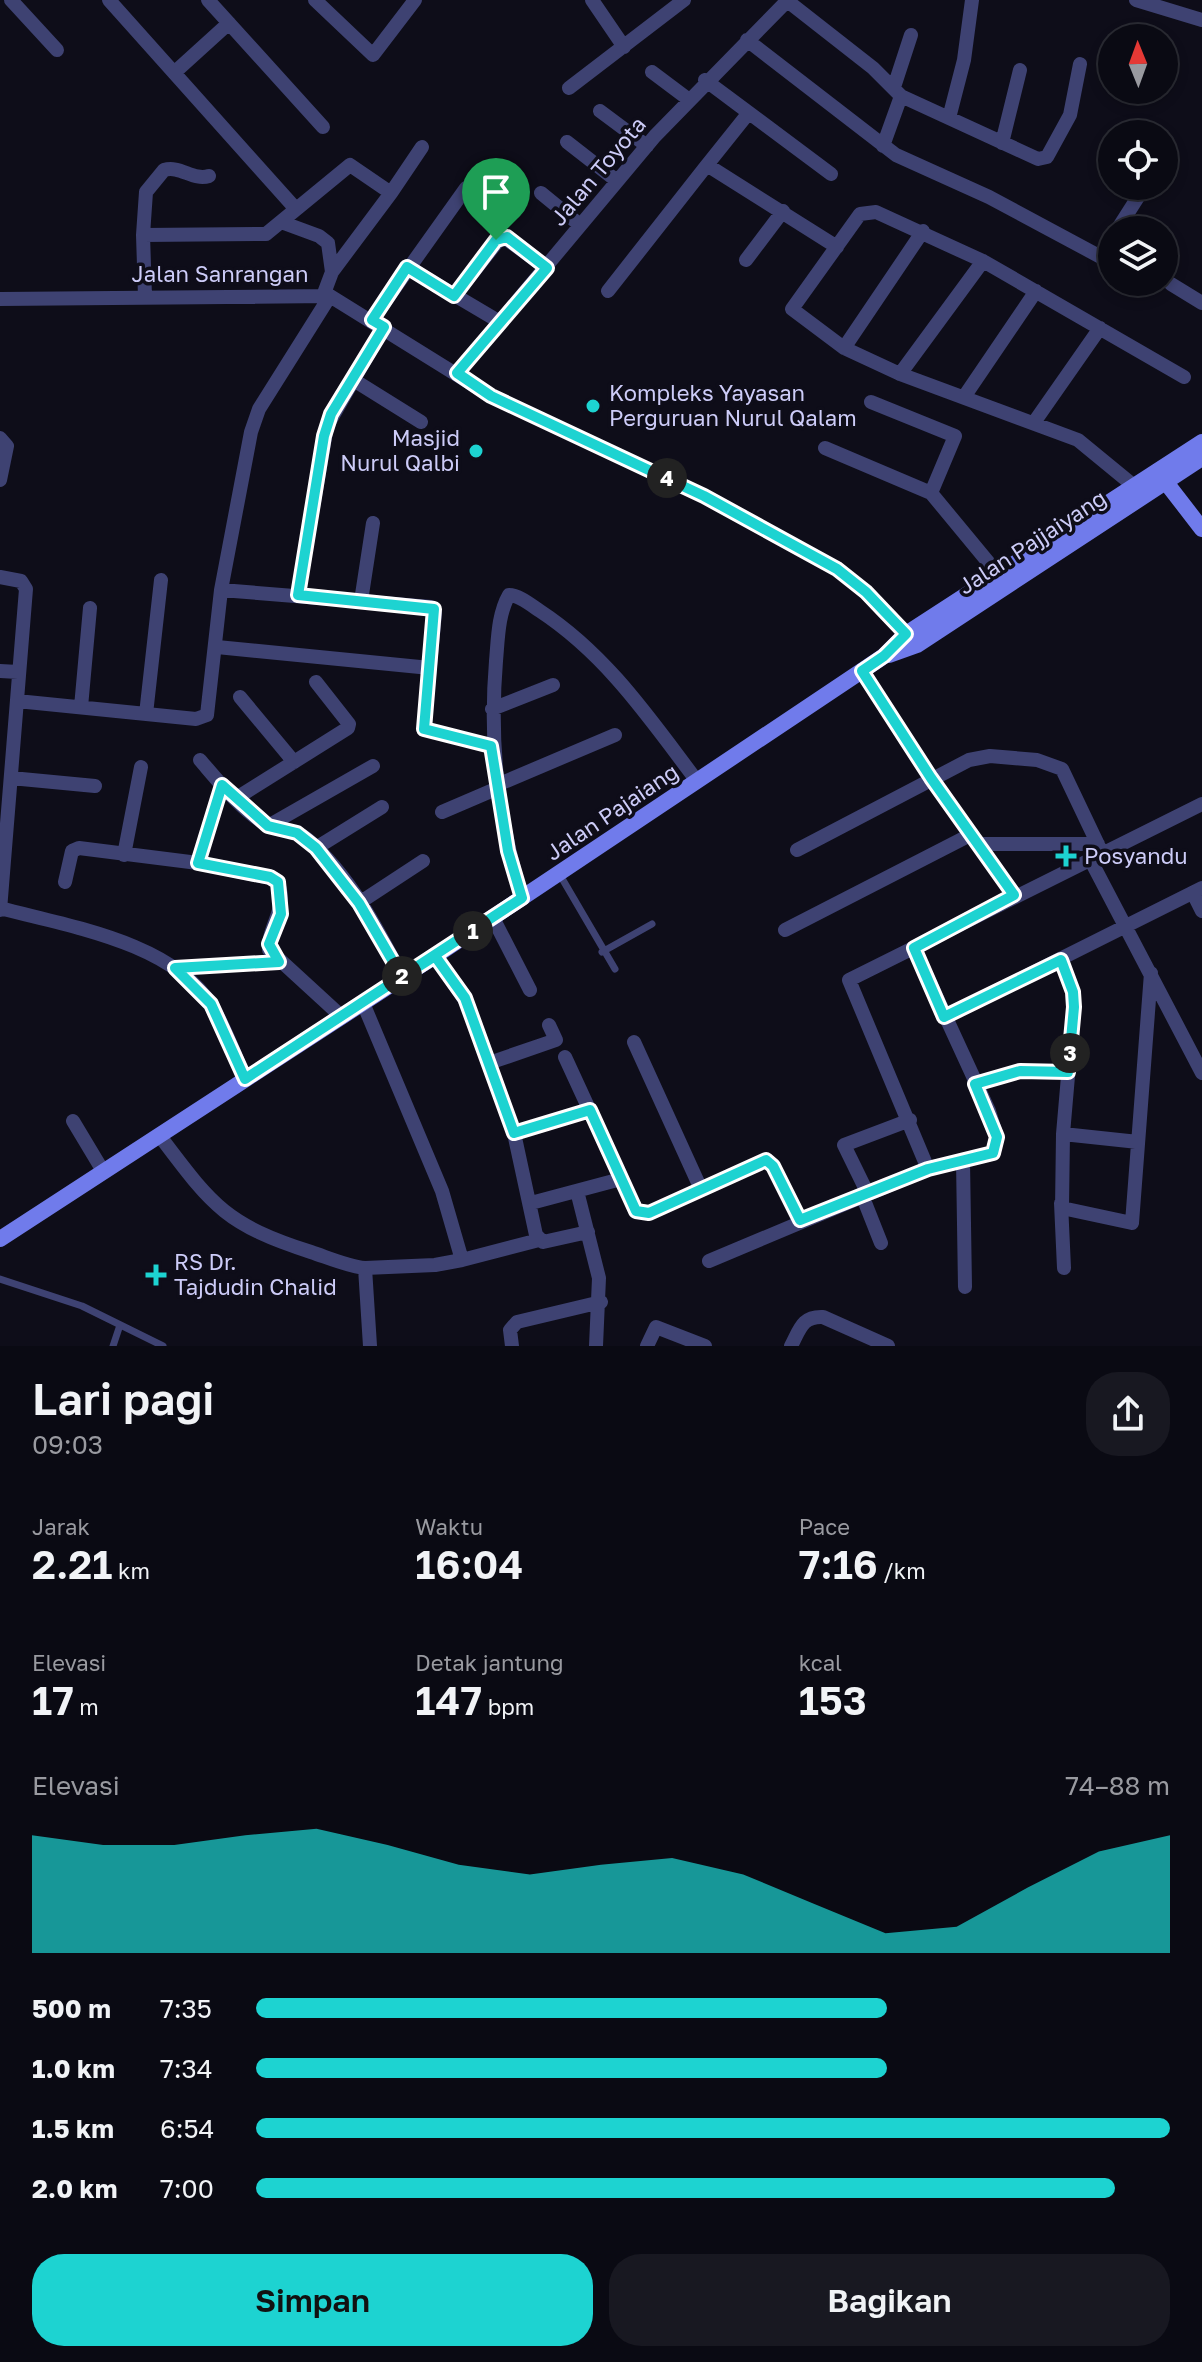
<!DOCTYPE html>
<html lang="id">
<head>
<meta charset="utf-8">
<style>
	:root { --surface:#0a0a13; --page:#181821; --text:#f1f3f6; --muted:#999aa0; --line:#2a2b33; --accent:#1dd3d1 }
	body { margin:0; font-family:"Golos Text",sans-serif; background:var(--page); color:var(--text); height:100vh; display:flex; flex-direction:column; font-size:30px; white-space:nowrap }
	* { box-sizing:border-box; margin:0 }
	p { font-size:26px; color:var(--muted) }
	.icon { flex:none; width:44px; height:44px; fill:none; stroke:currentColor; stroke-width:2; stroke-linecap:round; stroke-linejoin:round }
	.map { position:relative; height:1346px; overflow:hidden }
	.drawer { display:flex; flex-direction:column; background:var(--surface); flex:1 }
	.drawer>* { flex:none }
	.needle { width:52px; rotate:359deg }
	.controls { position:absolute; left:1098px; top:24px; display:grid; gap:16px }
	.controls a { display:grid; place-items:center; width:80px; height:80px; border-radius:50%; background:var(--surface); box-shadow:0 4px 12px #0003,0 0 0 2px var(--line); font-size:40px }
	.pin { position:absolute; display:grid; place-items:center; width:68px; height:68px; color:#fff; margin:-82px -34px; border-radius:50% 50% 50% 0; rotate:-45deg; box-shadow:0 0 8px #0007 }
	.pin .icon { rotate:45deg }
	.km { position:absolute; width:40px; height:40px; margin:-20px; border-radius:50%; background:#222; color:#fff; font-size:22px; line-height:40px; text-align:center }
	.round { display:grid; place-items:center; flex:none; width:84px; height:84px; border-radius:32px; background:var(--page) }
	.summary { display:flex; align-items:center; justify-content:space-between; height:136px; padding:0 32px }
	h1 { font-size:44px; font-weight:600; line-height:60px }
	.metrics { display:grid; grid-template-columns:repeat(3,1fr); gap:12px; height:136px; padding:8px 32px }
	.metrics div { display:grid; align-content:center }
	.metrics b { font-size:40px; font-weight:600 }
	.metrics small { font-size:22px; font-weight:400 }
	.metrics p { font-size:22px }
	.chart { height:224px; padding:16px 32px }
	.chart p { display:flex; justify-content:space-between }
	.chart svg { width:100%; height:144px; margin-top:8px; fill:var(--accent); opacity:.7 }
	.button { display:flex; gap:16px; margin-top:auto; padding:16px 32px }
	.button a { flex:1; height:92px; border-radius:32px; background:var(--accent); color:#111; font-size:32px; font-weight:600; line-height:92px; text-align:center }
	.button a+a { background:var(--page); color:var(--text) }
	ul { padding:0 32px; list-style:none; font-size:26px }
	li { display:grid; grid-template-columns:128px 96px 1fr; align-items:center; height:60px }
	li i { height:20px; border-radius:10px; background:var(--accent) }
	.map>svg:first-child { display:block }
	.lines { fill:none; stroke-linecap:round; stroke-linejoin:round }
	.lane { stroke:#3e4272; stroke-width:7 }
	.street { stroke:#3e4272; stroke-width:14 }
	.secondary { stroke:#707beb; stroke-width:16 }
	.route-casing { stroke:#fff; stroke-width:16 }
	.route { stroke:#1dd3d1; stroke-width:10 }
	.poi-dot { fill:#1dd3d1; stroke:#0e0d19; stroke-width:3 }
	.labels { text-anchor:middle; stroke-width:7; stroke-linejoin:round; paint-order:stroke }
	.street-label { font-size:22px; fill:#cdccf8; stroke:#0e0d19 }
	.poi-label { font-size:22px; fill:#cdccf8; stroke:#0e0d19; text-anchor:start }
</style>
</head>
<body>
<div class="map">
<svg width="1202" height="1346" viewBox="0 0 1202 1346">
	<rect width="100%" height="100%" fill="#0e0d19"/>
	<g class="lines">
		<!-- lane -->
		<path class="lane" d="M560,875l55,94
			M602,952l50,-28
			M0,1279l82,27 81,40
			M113,1346l7,-21"/>
		<!-- street -->
		<path class="street" d="M11,0l46,50
			M109,0l186,208
			M208,0l115,127
			M315,0l58,55 42,-55
			M592,0l32,47
			M1136,0l66,20
			M747,40l149,115 93,42 123,66
			M175,72l54,-49
			M652,72l36,27
			M705,80l126,94
			M894,87l17,-52
			M569,88l115,-88
			M600,111l47,35
			M747,115l-40,50 130,82
			M949,118l15,-58 8,-60
			M567,142l50,39
			M1002,143l18,-73
			M883,146l18,-50
			M541,193l39,32
			M281,222l38,14 9,7 4,29 -9,24
			M1117,230l28,-44
			M143,235l3,-43 18,-22c16,-5 29,11 45,6
			M1100,256l12,-19
			M746,260l37,-49
			M407,267l93,55
			M332,272l59,-79
			M1147,282l8,3
			M1171,284l31,19
			M608,291l99,-126
			M145,296l-2,-61 123,-1 84,-69 41,28 31,-46
			M454,296l48,-60 45,32
			M0,299l330,-3 161,100 213,100 133,73 29,23 48,50
			M372,320l94,-132
			M844,348l79,-117
			M457,373l198,-237 130,-133h5l83,65 28,28 137,63 9,-2 23,-42 10,-51
			M900,374l83,-113
			M352,379l69,43
			M964,397l72,-106
			M871,402l84,34 -24,57
			M1035,421l65,-93
			M0,438l7,8 -7,34
			M825,448l106,45 67,81
			M1134,486l-56,-46 -178,-66 -56,-26 -52,-39 68,-95 16,-2 107,49 201,116
			M0,577l21,4 5,8 -26,321
			M221,590l210,17 4,6 -11,116 67,17
			M298,595l29,-169 57,-99
			M361,601l12,-78
			M217,647l213,21
			M0,671l18,1
			M862,671l69,107 83,117
			M240,697l54,65
			M17,701l179,18 11,-4 14,-125 30,-158 8,-23 71,-113
			M81,707l9,-99
			M492,709l61,-24
			M146,714l15,-134
			M200,760c19,22 41,50 67,65 13,7 28,4 40,14 42,36 71,90 95,138
			M11,778l84,8
			M497,785l118,-50
			M235,799l113,-71 1,-4 -33,-42
			M442,812l56,-24
			M268,826l105,-60
			M981,844h117
			M316,848l66,-41
			M797,850l172,-90 21,-4 47,4 25,9 40,84
			M124,855l17,-88
			M1090,859l112,214
			M198,863l24,-78
			M65,882l7,-31 7,-3 119,15 77,16c17,25 -8,47 -6,71l73,67
			M1193,893l9,18
			M522,898c-24,-81 -33,-153 -26,-237 2,-22 2,-47 13,-66 10,0 22,10 31,16 67,44 110,108 157,170
			M359,903l64,-42
			M0,908c67,18 173,34 212,98 14,23 23,49 33,73
			M493,918l37,72
			M785,930l187,-96
			M435,956l32,47 47,130 22,102 7,7 45,-10
			M1061,960l12,32 1,15 -11,127 75,8
			M175,968l104,-6
			M363,1003l79,188 20,69 77,-20
			M944,1017l258,-129
			M634,1042l66,145
			M565,1057l71,154 13,2 117,-53 7,6 27,54
			M489,1063l67,-23 -7,-15
			M975,1084l45,-13 48,1
			M73,1121l30,50
			M514,1133l76,-23
			M1063,1134l-1,74 70,15 19,-250
			M159,1135c53,70 65,89 152,117 18,6 36,14 54,16l5,78
			M963,1161l2,126
			M928,1169l-79,-189 353,-176
			M577,1191l22,87 -3,68
			M867,1192l-23,-47 66,-25
			M862,1195l19,48
			M531,1203l90,-24
			M1061,1203l3,65
			M709,1261l219,-92 65,-16 4,-16 -8,-26 -75,-163
			M365,1268l70,-3 27,-5
			M512,1346l-2,-16 7,-8 84,-20
			M647,1346l9,-19 49,19
			M791,1346c9,-17 11,-30 32,-29l65,29"/>
		<!-- secondary -->
		<path class="secondary" d="M1161,476l41,53
			M889,655l28,-10 285,-187
			M0,1239l435,-283 449,-300 22,-22 296,-192"/>
	</g>
	<g class="lines">
		<defs>
			<path id="route" d="M496,240l-42,56 -47,-29 -35,53 12,7 -53,87 -7,22 -26,159 136,14 -10,120 67,17 17,105 14,47 -277,181 -34,-75 -36,-36 104,-6 -10,-18 12,-30 -3,-32 -8,-5 -72,-14 24,-78 46,41 29,7 19,15 43,55 43,74 33,-21 30,42 49,135 76,-23 46,101 13,2 117,-53 7,6 27,54 128,-51 65,-16 4,-16 -22,-53 45,-13 48,1 6,-65 -1,-15 -12,-32 -117,57 -30,-69 100,-53 -83,-117 -69,-107 22,-15 22,-22 -40,-42 -29,-23 -133,-73 -213,-100 -34,-23 90,-105 -40,-31 -11,3"/>
		</defs>
		<!-- route casing -->
		<use href="#route" class="route-casing"/>
		<!-- route -->
		<use href="#route" class="route"/>
	</g>
	<!-- markers -->
	<g class="poi-dot">
		<circle cx="593" cy="406" r="8"/>
		<circle cx="476" cy="451" r="8"/>
		<path d="M1062 844h8v8h8v8h-8v8h-8v-8h-8v-8h8z"/>
		<path d="M152 1263h8v8h8v8h-8v8h-8v-8h-8v-8h8z"/>
	</g>
	<g class="labels">
		<!-- street labels -->
		<g class="street-label">
			<text transform="translate(598 171) rotate(-50)" y="8">Jalan Toyota</text>
			<text x="220" y="282">Jalan Sanrangan</text>
			<text transform="translate(1032 542) rotate(-33)" y="8">Jalan Pajjaiyang</text>
			<text transform="translate(612 812) rotate(-34)" y="8">Jalan Pajaiang</text>
		</g>
		<!-- poi labels -->
		<g class="poi-label">
			<text x="609" y="401">Kompleks Yayasan<tspan x="609" dy="25">Perguruan Nurul Qalam</tspan></text>
			<text x="460" y="446" text-anchor="end">Masjid<tspan x="460" dy="25">Nurul Qalbi</tspan></text>
			<text x="1084" y="864">Posyandu</text>
			<text x="174" y="1270">RS Dr.<tspan x="174" dy="25">Tajdudin Chalid</tspan></text>
		</g>
	</g>
</svg>
<div class="controls">
<a><svg class="needle" viewBox="-14 -14 28 28"><path d="M0-13l5 13h-10z" fill="#e53935"/><path d="M0 13l5-13h-10z" fill="#999aa0"/></svg></a>
<a><svg class="icon" aria-label="locate" viewBox="0 0 24 24"><circle cx="12" cy="12" r="6"/><path d="M12 2v4M12 18v4M2 12h4M18 12h4"/></svg></a>
<a><svg class="icon" aria-label="layers" viewBox="0 0 24 24"><path d="M12 4l9 5-9 5-9-5zM3 14l9 5 9-5"/></svg></a>
</div>
<div class="pin" style="left:496px;top:240px;background:#1e9e55"><svg class="icon" aria-label="arrive" viewBox="0 0 24 24"><path d="M6 21V4h12l-3 4 3 4H6"/></svg></div>
<b class="km" style="left:473px;top:931px">1</b>
<b class="km" style="left:402px;top:976px">2</b>
<b class="km" style="left:1070px;top:1053px">3</b>
<b class="km" style="left:667px;top:478px">4</b>
</div>
<section class="drawer">
<div class="summary"><div><h1>Lari pagi</h1><p>09:03</p></div><a class="round"><svg class="icon" aria-label="share" viewBox="0 0 24 24"><path d="M12 15V3M7 8l5-5 5 5M5 13v7h14v-7"/></svg></a></div>
<div class="metrics">
<div><p>Jarak</p><b>2.21<small> km</small></b></div>
<div><p>Waktu</p><b>16:04</b></div>
<div><p>Pace</p><b>7:16<small> /km</small></b></div>
</div>
<div class="metrics">
<div><p>Elevasi</p><b>17<small> m</small></b></div>
<div><p>Detak jantung</p><b>147<small> bpm</small></b></div>
<div><p>kcal</p><b>153</b></div>
</div>
<div class="chart"><p><span>Elevasi</span>74–88 m</p>
<svg viewBox="0 0 160 44" preserveAspectRatio="none"><path d="M0 44V8L10 11L20 11L30 8L40 6L50 11L60 17L70 20L80 17L90 15L100 20L110 29L120 38L130 36L140 24L150 13L160 8V44z"/></svg>
</div>
<ul>
<li><b>500 m</b>7:35<i style="width:69%"></i></li>
<li><b>1.0 km</b>7:34<i style="width:69%"></i></li>
<li><b>1.5 km</b>6:54<i style="width:100%"></i></li>
<li><b>2.0 km</b>7:00<i style="width:94%"></i></li>
</ul>
<div class="button"><a>Simpan</a><a>Bagikan</a></div>
</section>
</body>
</html>
